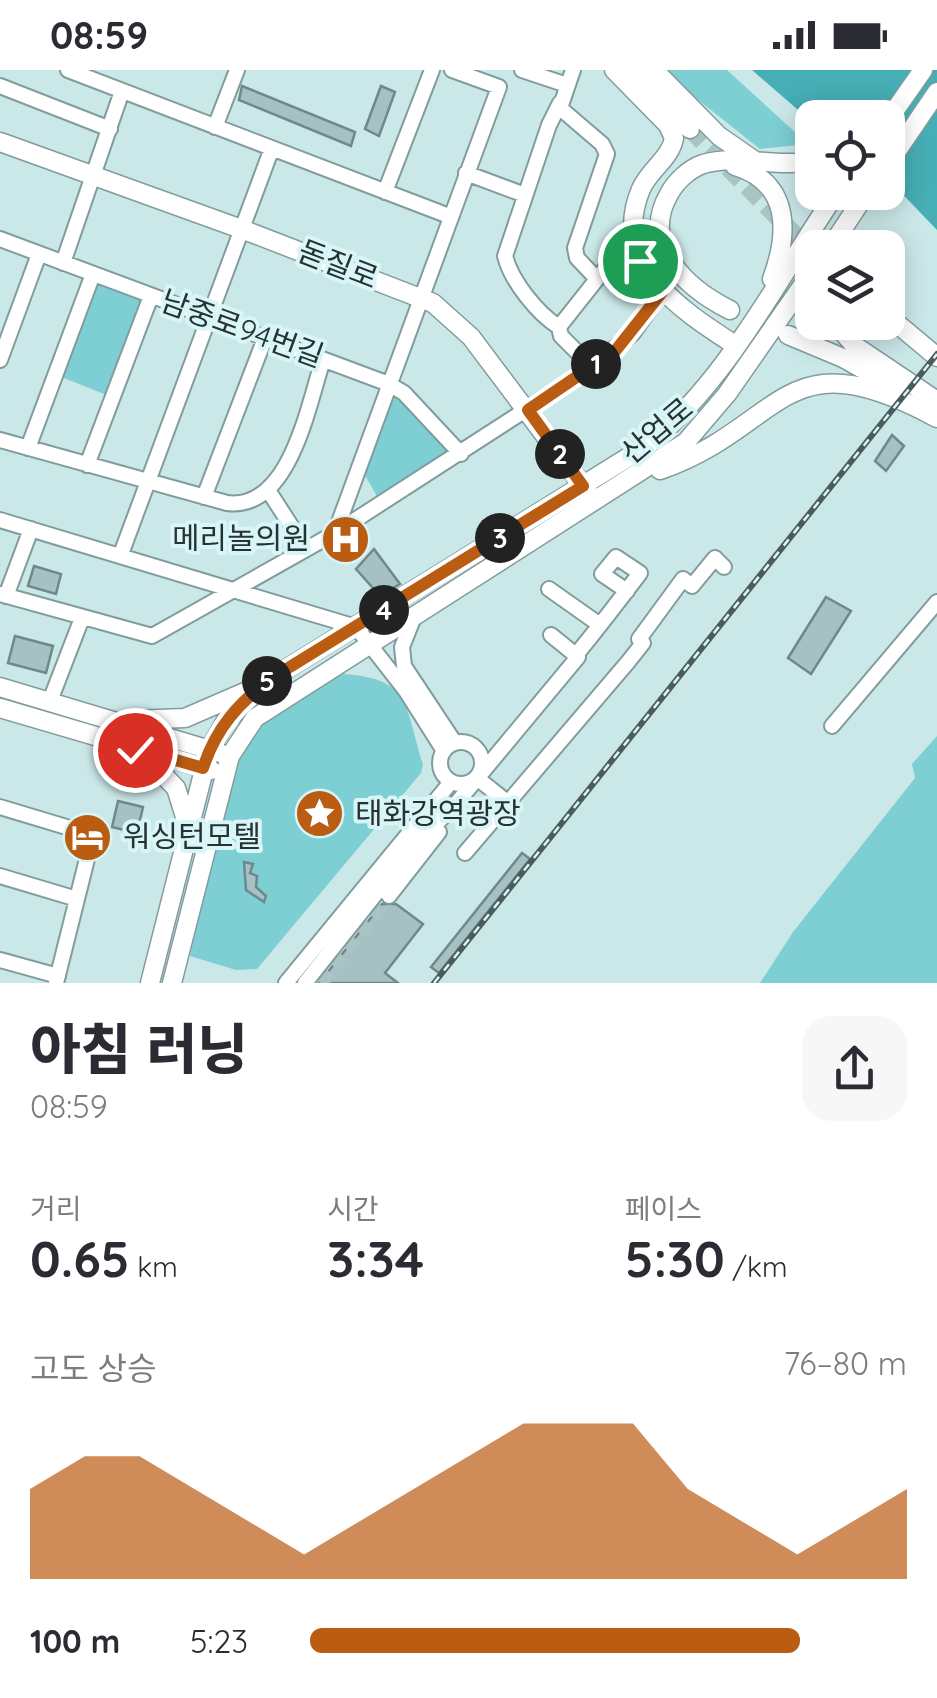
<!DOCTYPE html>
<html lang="ko">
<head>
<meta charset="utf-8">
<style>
	:root { --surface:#fff; --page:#f7f7f7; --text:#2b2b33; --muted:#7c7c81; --accent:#bb5c13 }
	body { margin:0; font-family:Quicksand,"Noto Sans KR",sans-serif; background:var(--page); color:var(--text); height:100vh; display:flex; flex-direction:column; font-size:38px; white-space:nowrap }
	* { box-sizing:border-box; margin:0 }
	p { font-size:32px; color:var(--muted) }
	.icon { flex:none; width:55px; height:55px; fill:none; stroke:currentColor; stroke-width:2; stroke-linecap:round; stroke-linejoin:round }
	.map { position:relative; height:913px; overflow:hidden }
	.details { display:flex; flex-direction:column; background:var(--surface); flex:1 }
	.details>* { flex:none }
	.buttons { position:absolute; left:795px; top:30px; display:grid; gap:20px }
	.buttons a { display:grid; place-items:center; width:110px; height:110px; border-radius:20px; background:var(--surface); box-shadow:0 5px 25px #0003; font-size:50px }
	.pin { position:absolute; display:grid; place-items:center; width:85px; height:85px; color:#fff; margin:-42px; border:5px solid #fff; border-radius:50%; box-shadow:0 2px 10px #0007 }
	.km { position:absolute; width:50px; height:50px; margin:-25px; border-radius:50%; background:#222; color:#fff; font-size:28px; line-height:50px; text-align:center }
	.round { display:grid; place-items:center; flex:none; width:105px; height:105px; border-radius:30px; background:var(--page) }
	.overview { display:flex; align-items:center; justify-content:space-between; height:170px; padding:0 30px }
	h1 { font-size:55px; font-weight:800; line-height:75px }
	.figures { display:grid; grid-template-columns:repeat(3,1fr); gap:15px; height:170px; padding:10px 30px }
	.figures div { display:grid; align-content:center }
	.figures b { font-size:50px; font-weight:800 }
	.figures small { font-size:28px; font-weight:400 }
	.figures p { font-size:28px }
	.chart { height:280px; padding:20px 30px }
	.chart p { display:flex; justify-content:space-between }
	.chart svg { width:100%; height:180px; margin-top:10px; fill:var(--accent); opacity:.7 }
	ul { padding:0 30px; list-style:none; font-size:32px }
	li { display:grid; grid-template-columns:160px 120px 1fr; align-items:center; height:75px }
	li i { height:25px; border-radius:12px; background:var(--accent) }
	.status { display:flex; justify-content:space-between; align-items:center; height:70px; padding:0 50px; background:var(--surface); direction:ltr }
	.status svg { height:28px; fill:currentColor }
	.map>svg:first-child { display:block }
	.green { fill:#7dcfd4 }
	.water { fill:#46aeb5 }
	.building { fill:#a5c1c3; stroke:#6f898b; stroke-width:2.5 }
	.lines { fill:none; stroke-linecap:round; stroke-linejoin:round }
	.minor-tunnel { stroke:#aac4c4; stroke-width:14; stroke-dasharray:14 7; stroke-linecap:butt }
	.major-tunnel { stroke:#aac4c4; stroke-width:18; stroke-dasharray:18 9; stroke-linecap:butt }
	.minor-casing { stroke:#829c9e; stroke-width:18 }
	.major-casing { stroke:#829c9e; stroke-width:21 }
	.minor { stroke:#fff; stroke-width:14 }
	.major { stroke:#fff; stroke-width:18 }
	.rail-casing { stroke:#4c5b5c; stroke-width:6 }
	.rail { stroke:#d8f5f7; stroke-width:2.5; stroke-dasharray:8; stroke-linecap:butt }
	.route-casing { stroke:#fff; stroke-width:20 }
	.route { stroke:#bb5c13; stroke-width:12 }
	.labels { text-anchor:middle; stroke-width:8; stroke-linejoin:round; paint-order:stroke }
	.street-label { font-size:30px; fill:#273232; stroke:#d8f5f7 }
	.poi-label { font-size:30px; fill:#273232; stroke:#d8f5f7; text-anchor:start }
</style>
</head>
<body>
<div class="status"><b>08:59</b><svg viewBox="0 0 49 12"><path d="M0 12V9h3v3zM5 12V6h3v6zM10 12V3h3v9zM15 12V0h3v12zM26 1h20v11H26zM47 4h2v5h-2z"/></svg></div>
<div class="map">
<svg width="937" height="913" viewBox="0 0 937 913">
	<rect width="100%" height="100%" fill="#cbe8e9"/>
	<!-- green -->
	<path class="green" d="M666,0h61l81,74 -48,5 -73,-58z
		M94,213l50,18 -35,95 -50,-20z
		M395,326h4l47,52v6l-68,44 -15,-26z
		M344,604c69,5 60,32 79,90l-2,9 -164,196 -21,1 -46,-14c13,-53 33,-188 66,-225 21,-23 50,-37 76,-54z
		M937,666v247h-177l33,-51 122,-154 -3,-14z"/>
	<!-- water -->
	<path class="water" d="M752,0h185v160l-49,-51v-61h-76v4z"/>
	<!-- building -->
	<path class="building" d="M242,16l113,46 -4,14 -112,-46z
		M381,16l14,6 -16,44 -14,-7z
		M892,365l12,11 -18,25 -11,-10z
		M374,479l26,35 -20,12 -24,-27z
		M34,496l27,8 -5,20 -28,-8z
		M826,527l25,14 -40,63 -23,-16z
		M15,566l38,10 -7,27 -38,-10z
		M118,731l25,6 -6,26 -25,-6z
		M522,783l8,6 -91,114 -8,-6z
		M244,792l9,2 -3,9 7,3 -1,11 10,9 -2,6 -18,-12z
		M382,834h14l27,20 -38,49 13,10h-79z"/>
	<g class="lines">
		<!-- minor-tunnel -->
		<path class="minor-tunnel" d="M321,913l68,-87"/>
		<!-- major-tunnel -->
		<path class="major-tunnel" d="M690,59l122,123"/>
		<defs>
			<path id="minor" d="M68,0l381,146
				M522,0l45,15
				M0,16l110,43
				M215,57l22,-57
				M466,103l59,22
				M385,122l47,-122
				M0,169l389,145 15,9 57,61
				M63,193l59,-172
				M597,209l37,-47
				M559,257c-21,-13 -48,-46 -54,-71l44,-131 11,-22
				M0,290l39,-106
				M592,297l41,-34 29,-41
				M0,370l227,63c63,8 81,-98 96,-143
				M28,378l65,-174
				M87,395l64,-169
				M268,420l38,59
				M204,427l61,-159
				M0,450l356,107 50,64 38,60
				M335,463l164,-446 -47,-17
				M121,484l151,-406
				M549,519l51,36
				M0,524l152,42 183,-103 257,-166 -31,-31 -2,-9 38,-48 -20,-21 -2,-10 32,-94 -5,-10 -42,-36 13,-38
				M6,526l25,-67
				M414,547l-12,30 2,19 51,77
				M576,585c22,-27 43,-54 64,-82l-24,-16 -14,17 25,17
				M50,631l32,-83
				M832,656l105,-124
				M440 693a21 21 0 1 1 42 0a21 21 0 1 1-42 0Z
				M477,708l30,24
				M0,737l93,28 -37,148
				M465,783l163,-191 15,-19 -4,-4 44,-60 9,7 23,-28 9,9
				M0,806l77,23
				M389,826l50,-64
				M0,890l58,16
				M286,913l165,-201
				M305,913l108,-136 42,-42 123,-148 -27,-22"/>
			<path id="major" d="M614,0l54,55 6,13c-3,20 -25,32 -33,51 -32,75 40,121 94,156
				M634,0l56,59
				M654,0l65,66 36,25
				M888,50l35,-50
				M0,72l244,88 189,73 38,34 118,157
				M888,94l49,-72
				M735,96c56,17 54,67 37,113
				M830,178l37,-56
				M730,240c-42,-21 -91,-64 -61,-116 7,-13 20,-25 34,-30 35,-10 74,4 109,-3
				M888,246l49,41
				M834,252l21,24 82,55
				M788,265l55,23 57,32
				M660,400c126,-44 121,-137 277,-52
				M0,617l220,66
				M0,638l211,62
				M131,650l54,-2 60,-26
				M143,684l33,34 11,35
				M150,913l59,-233 18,-31 45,-41 376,-233c81,-67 130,-167 189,-253
				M172,913l58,-227 25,-38 431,-276 41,-48 85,-122"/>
		</defs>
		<!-- minor casing -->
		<use href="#minor" class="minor-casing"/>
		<!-- major casing -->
		<use href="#major" class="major-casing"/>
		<!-- minor -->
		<use href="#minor" class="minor"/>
		<!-- major -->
		<use href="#major" class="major"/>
		<defs>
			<path id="rail" d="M434,913l503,-629"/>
		</defs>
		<!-- rail casing -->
		<use href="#rail" class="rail-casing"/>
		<!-- rail -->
		<use href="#rail" class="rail"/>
	</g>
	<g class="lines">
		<defs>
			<path id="route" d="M135,680l-10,-5 78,23c13,-40 36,-66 69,-90l311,-192 -55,-76 88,-60 46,-58 -22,-31"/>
		</defs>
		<!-- route casing -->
		<use href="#route" class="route-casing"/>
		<!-- route -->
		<use href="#route" class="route"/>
	</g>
	<!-- icons -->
	<defs>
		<symbol id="hospital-disc" viewBox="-11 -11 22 22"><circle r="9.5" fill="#bb5c13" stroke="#d8f5f7"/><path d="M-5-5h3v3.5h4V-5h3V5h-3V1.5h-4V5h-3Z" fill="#fff"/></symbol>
		<symbol id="sight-disc" viewBox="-11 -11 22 22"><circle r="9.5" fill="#bb5c13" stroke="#d8f5f7"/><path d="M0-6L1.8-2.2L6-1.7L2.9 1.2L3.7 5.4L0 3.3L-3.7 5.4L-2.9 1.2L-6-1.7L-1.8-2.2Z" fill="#fff"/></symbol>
		<symbol id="hotel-disc" viewBox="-11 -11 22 22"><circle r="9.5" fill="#bb5c13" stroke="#d8f5f7"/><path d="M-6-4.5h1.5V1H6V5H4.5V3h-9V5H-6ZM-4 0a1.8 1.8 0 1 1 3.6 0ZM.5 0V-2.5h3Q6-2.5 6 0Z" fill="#fff"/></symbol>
	</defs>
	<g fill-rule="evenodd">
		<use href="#hospital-disc" x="318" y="442" width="55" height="55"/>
		<use href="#sight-disc" x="292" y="716" width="55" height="55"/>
		<use href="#hotel-disc" x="60" y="740" width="55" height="55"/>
	</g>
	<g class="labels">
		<!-- street labels -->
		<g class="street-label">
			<text transform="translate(338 195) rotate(21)" y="10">돋질로</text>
			<text transform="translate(242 259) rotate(20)" y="10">남중로94번길</text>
			<text transform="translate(657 361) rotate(-40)" y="10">산업로</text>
		</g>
		<!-- poi labels -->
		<g class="poi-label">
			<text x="310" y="479" text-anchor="end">메리놀의원</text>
			<text x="355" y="754">태화강역광장</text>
			<text x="123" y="777">워싱턴모텔</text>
		</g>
	</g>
</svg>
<div class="buttons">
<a><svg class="icon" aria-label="locate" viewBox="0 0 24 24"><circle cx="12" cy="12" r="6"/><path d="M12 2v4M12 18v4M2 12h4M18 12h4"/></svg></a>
<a><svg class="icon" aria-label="layers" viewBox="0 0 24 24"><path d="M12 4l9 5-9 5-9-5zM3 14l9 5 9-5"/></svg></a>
</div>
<div class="pin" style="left:640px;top:191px;background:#1e9e55"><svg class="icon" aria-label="arrive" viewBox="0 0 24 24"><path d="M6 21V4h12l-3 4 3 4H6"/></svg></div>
<div class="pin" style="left:135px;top:680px;background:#d93025"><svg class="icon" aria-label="check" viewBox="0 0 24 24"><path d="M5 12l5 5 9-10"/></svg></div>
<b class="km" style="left:596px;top:294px">1</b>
<b class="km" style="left:560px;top:384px">2</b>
<b class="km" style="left:500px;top:468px">3</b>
<b class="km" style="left:384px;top:540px">4</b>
<b class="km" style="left:267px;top:611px">5</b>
</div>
<section class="details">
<div class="overview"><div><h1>아침 러닝</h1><p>08:59</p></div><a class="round"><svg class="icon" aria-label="share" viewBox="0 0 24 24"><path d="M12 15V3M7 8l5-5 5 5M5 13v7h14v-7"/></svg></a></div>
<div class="figures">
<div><p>거리</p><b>0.65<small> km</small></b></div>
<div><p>시간</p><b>3:34</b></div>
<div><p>페이스</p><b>5:30<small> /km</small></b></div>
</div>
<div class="chart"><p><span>고도 상승</span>76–80 m</p>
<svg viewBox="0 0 160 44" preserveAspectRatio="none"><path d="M0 44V22L10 14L20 14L30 22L40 30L50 38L60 30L70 22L80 14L90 6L100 6L110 6L120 22L130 30L140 38L150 30L160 22V44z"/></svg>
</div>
<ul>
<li><b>100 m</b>5:23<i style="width:82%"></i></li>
</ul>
</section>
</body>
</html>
